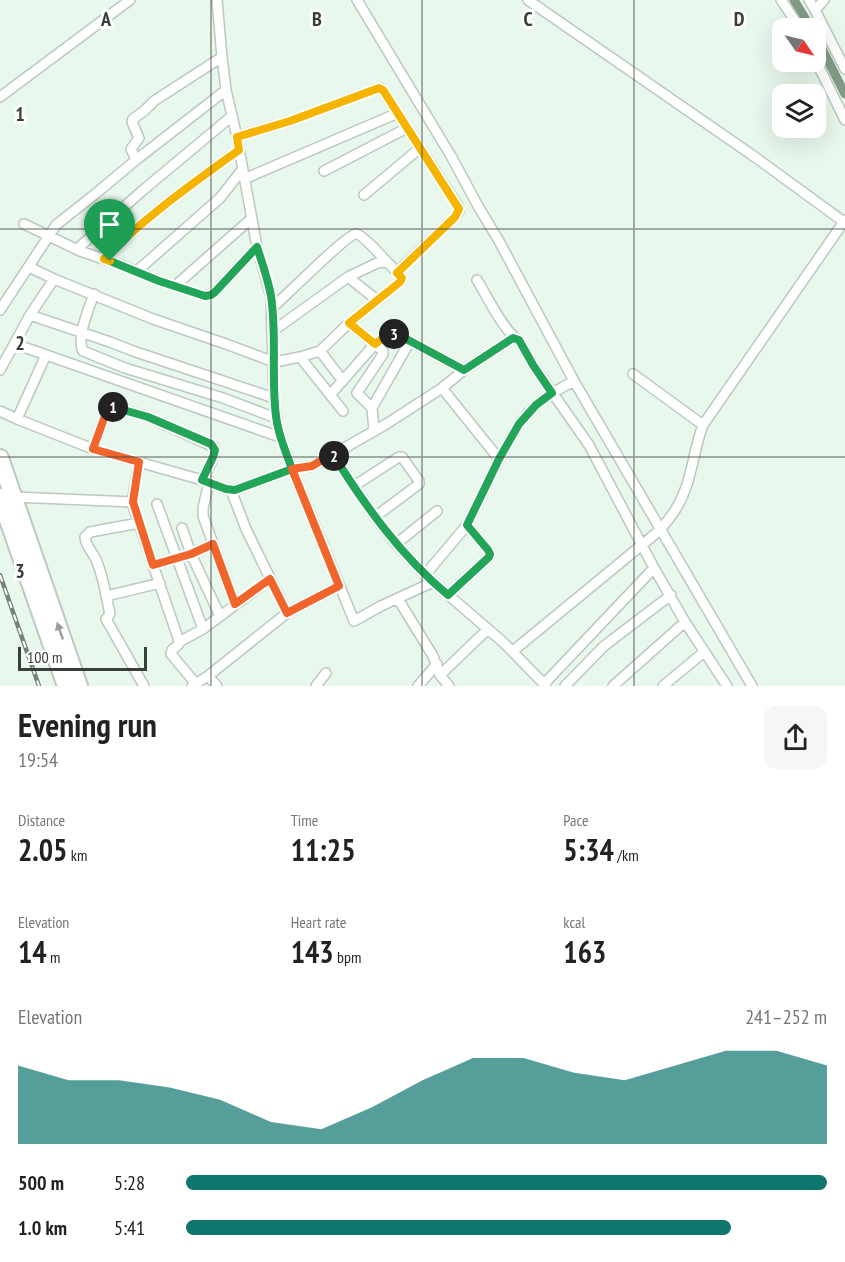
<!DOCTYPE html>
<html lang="en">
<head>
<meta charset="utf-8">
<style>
	:root { --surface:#fff; --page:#f6f6f6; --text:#222; --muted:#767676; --accent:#0f766e }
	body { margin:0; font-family:"PT Sans Narrow",sans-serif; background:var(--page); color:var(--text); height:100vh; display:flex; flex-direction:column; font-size:22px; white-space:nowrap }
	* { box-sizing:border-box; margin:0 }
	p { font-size:20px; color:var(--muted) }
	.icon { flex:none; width:33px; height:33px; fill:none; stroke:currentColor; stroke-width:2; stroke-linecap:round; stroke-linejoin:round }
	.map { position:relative; height:686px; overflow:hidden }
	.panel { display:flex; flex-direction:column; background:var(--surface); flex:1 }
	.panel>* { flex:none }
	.needle { width:39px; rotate:124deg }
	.fabs { position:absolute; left:772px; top:18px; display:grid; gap:12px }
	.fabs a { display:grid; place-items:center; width:54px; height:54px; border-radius:12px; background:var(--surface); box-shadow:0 6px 24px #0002; font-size:30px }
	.scale { position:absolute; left:18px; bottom:15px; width:129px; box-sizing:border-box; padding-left:6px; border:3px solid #383e39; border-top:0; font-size:16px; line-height:21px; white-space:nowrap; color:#383e39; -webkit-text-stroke:4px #fff; paint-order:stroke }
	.pin { position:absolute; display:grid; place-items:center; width:51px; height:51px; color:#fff; margin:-62px -26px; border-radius:50% 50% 50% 0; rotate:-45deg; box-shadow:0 0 6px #0007 }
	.pin .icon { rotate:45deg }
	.km { position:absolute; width:30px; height:30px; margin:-15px; border-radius:50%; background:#222; color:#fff; font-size:16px; line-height:30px; text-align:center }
	.round { display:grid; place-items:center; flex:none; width:63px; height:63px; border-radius:12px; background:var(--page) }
	.headline { display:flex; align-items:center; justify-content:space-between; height:102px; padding:0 18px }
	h1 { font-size:33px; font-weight:800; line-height:45px }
	.figures { display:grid; grid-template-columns:repeat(3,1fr); gap:9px; height:102px; padding:6px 18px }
	.figures div { display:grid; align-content:center }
	.figures b { font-size:30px; font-weight:800 }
	.figures small { font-size:16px; font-weight:400 }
	.figures p { font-size:16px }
	.chart { height:168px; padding:12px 18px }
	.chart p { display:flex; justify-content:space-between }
	.chart svg { width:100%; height:108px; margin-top:6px; fill:var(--accent); opacity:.7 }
	ul { padding:0 18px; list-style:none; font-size:20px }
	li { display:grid; grid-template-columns:96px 72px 1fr; align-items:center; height:45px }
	li i { height:15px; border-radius:8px; background:var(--accent) }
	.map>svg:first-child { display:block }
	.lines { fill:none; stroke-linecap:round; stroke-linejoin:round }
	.canal { stroke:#829b87; stroke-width:9 }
	.street-casing { stroke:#bbc9be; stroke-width:12 }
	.highway-casing { stroke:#bbc9be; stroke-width:20 }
	.street { stroke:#fff; stroke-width:9 }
	.highway { stroke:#fff; stroke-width:16 }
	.rail-casing { stroke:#778079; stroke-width:4.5 }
	.rail { stroke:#fff; stroke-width:2; stroke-dasharray:7; stroke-linecap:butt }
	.oneway { fill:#9c9e9c }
	.split-1-casing { stroke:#fff; stroke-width:12 }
	.split-2-casing { stroke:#fff; stroke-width:12 }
	.split-3-casing { stroke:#fff; stroke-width:12 }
	.split-4-casing { stroke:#fff; stroke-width:12 }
	.split-1 { stroke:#22a559; stroke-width:8 }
	.split-2 { stroke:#f0652b; stroke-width:8 }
	.split-3 { stroke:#22a559; stroke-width:8 }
	.split-4 { stroke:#f5b400; stroke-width:8 }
	.grid { fill:none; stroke:#383e39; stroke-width:1.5; stroke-opacity:0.55 }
	.grid-label { font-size:20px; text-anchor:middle; font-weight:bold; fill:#383e39; stroke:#fff; stroke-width:6; stroke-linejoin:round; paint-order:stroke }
</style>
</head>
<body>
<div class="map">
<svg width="845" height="686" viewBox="0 0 845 686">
	<rect width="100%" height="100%" fill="#e9f8ec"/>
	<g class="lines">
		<!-- canal -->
		<path class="canal" d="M794,0l17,28
			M816,37l29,57"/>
		<defs>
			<path id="street" d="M217,0l5,57
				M357,0l94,156 27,50 21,35 75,140 178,305
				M528,0l227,157 89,65
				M781,0l19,28
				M809,0l6,10 30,59
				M815,10l9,-10
				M816,61l29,59
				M0,97l130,-97
				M136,160l-5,-11 8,-11 -7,-16 1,-3 11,-8 10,-10 68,-44 4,33 11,47 20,110 14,50 3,101 4,32 14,39 62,152 27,-15 52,-24
				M324,171l83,-43
				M244,179l154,-66
				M364,195l56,-47
				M24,224l56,27 44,15 35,15 46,15 6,-1 4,-3 42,-45
				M77,249l65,-58 90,-75
				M104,259c41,-42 88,-75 135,-109
				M29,267l25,12 99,40 73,25 48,18 26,-5 20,-6 29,-28 51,-41 2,-4 -5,-6 58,-55 4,-6 -1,-5 -76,-117 -3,-1 -6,2 -83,31 -53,16
				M137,271l83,-73 22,-28
				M348,277l29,-14 9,-1
				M477,280c9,14 28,54 42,60l14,25 56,80 65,123 31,54 42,64
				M175,286l77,-68
				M94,294c-5,14 -18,44 -11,57l42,17 98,30 53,20
				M272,308c12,-10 75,-74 84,-74 7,0 34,32 41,38
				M0,310l56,-85 38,-30 42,-35 90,-70
				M30,315l80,27 23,9 141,47
				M349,323l34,28v3l-26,39 15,15
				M273,331l75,-54 29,23
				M15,344l265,93
				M320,351l23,30
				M300,357l43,54
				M0,370l30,-55 24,-36
				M633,374l70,51
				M442,388l57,71
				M330,395l45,-51 16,-11 19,8 54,29
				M0,411l17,8 76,30 109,31 24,9 9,1 57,-21 20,-3 8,-4 68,-39 54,-35 22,-18 49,-32
				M17,419l29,-64
				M374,431l-2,-23 38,-67
				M93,449l13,-36 2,-5 7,-1 33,10 66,30c2,11 -7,23 -12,33
				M332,454l43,63 21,27 29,31 78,67 43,44
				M139,462l-6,35v9l46,135v3l-7,6 -1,4 25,30
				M209,482l-6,26v8l32,88
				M354,486l45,-29h3l17,24v3l-44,33
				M231,490l15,39 41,84
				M14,497l119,5
				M157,504l46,125
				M139,523l-49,9 -5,5c0,9 9,16 12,25 7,17 9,35 13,52l-4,5 38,67
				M182,528l9,26 29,62
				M396,544l41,-33
				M153,565l38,-11 22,-10
				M425,575l42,-50 32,-66 20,-35 9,-11 8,-8 16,-12 22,-12
				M448,595l41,-38 1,-3 -2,-4 -21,-25
				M106,596l54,-13
				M398,599l35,57 7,19 9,11
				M179,642l24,-13 67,-50
				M513,651l147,-121c6,-8 13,-15 17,-23 15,-25 16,-56 26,-82l142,-205
				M440,675l48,-46
				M208,676l9,10
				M544,684l110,-116
				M192,686l16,-10 79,-63 52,-27
				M316,686l10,-13
				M418,686l19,-22
				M565,686l39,-40 67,-51
				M613,686l72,-64
				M663,686l41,-34"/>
			<path id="highway" d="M0,458l79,228
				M0,497l66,189"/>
		</defs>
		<!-- street casing -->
		<use href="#street" class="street-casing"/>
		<!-- highway casing -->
		<use href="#highway" class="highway-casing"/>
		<!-- street -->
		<use href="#street" class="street"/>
		<!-- highway -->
		<use href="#highway" class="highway"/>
		<defs>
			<path id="rail" d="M0,575l39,111"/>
		</defs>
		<!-- rail casing -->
		<use href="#rail" class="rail-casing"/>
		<!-- rail -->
		<use href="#rail" class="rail"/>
	</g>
	<!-- one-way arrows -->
	<defs><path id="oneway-solid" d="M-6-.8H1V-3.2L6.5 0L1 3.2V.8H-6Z" transform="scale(1.5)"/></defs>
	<use class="oneway" href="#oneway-solid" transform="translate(60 631) rotate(-109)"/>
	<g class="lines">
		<defs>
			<path id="split-1" d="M110,261l49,20 46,15 6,-1 4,-3 42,-45c5,16 11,32 14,49 6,40 0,80 5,120 2,19 10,36 16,53l-57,21 -9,-1 -24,-9 11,-23 2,-7 -4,-6 -63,-27 -35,-10"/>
			<path id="split-2" d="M113,407l-5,1 -2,5 -13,36 46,13 -6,40 20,63 38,-11 22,-10 22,60 35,-25 17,34 52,-27 -47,-117 20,-3 20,-12 2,2"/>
			<path id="split-3" d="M334,456c32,51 67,100 114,139l41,-38 1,-3 -2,-4 -21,-25 32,-66 20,-35 17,-19 16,-12 -19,-28 -14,-25 -6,-2 -49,32 -54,-29 -16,-7"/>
			<path id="split-4" d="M110,261l-6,-2c41,-42 88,-75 135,-109l-2,-13 53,-16 89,-33 4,2 76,119 -4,8 -58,56 5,5 -2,4 -51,41 26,21 14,-10h5"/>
		</defs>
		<!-- split-1 casing -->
		<use href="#split-1" class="split-1-casing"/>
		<!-- split-2 casing -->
		<use href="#split-2" class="split-2-casing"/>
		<!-- split-3 casing -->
		<use href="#split-3" class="split-3-casing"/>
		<!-- split-4 casing -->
		<use href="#split-4" class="split-4-casing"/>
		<!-- split-1 -->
		<use href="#split-1" class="split-1"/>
		<!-- split-2 -->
		<use href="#split-2" class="split-2"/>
		<!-- split-3 -->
		<use href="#split-3" class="split-3"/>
		<!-- split-4 -->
		<use href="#split-4" class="split-4"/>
	</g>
	<!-- grid -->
	<path class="grid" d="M211,0v686M422,0v686M634,0v686M0,229h845M0,457h845"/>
	<g class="grid-label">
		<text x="106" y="26">A</text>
		<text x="317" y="26">B</text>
		<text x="528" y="26">C</text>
		<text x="739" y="26">D</text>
		<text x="20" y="121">1</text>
		<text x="20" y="350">2</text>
		<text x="20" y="578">3</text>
	</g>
</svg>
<div class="fabs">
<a><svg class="needle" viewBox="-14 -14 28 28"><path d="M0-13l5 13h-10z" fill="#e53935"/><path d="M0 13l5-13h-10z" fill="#767676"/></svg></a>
<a><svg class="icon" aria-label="layers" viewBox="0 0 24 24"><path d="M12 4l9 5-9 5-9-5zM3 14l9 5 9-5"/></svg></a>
</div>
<div class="scale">100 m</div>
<div class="pin" style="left:110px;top:261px;background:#1e9e55"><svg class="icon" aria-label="arrive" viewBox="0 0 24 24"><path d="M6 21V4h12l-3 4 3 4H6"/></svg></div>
<b class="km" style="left:113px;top:407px">1</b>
<b class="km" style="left:334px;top:456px">2</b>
<b class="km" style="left:394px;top:334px">3</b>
</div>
<section class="panel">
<div class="headline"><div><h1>Evening run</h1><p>19:54</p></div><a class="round"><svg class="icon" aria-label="share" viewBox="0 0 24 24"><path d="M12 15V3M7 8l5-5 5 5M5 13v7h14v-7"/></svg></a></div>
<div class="figures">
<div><p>Distance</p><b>2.05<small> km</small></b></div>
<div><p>Time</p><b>11:25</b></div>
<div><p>Pace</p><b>5:34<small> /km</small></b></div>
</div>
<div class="figures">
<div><p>Elevation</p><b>14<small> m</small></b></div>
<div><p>Heart rate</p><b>143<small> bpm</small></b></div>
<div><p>kcal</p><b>163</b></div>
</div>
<div class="chart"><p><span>Elevation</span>241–252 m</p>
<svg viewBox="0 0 160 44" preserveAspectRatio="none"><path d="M0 44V12L10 18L20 18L30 21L40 26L50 35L60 38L70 29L80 18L90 9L100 9L110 15L120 18L130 12L140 6L150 6L160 12V44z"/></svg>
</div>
<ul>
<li><b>500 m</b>5:28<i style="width:100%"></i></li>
<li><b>1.0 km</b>5:41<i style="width:85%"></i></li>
</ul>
</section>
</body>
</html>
